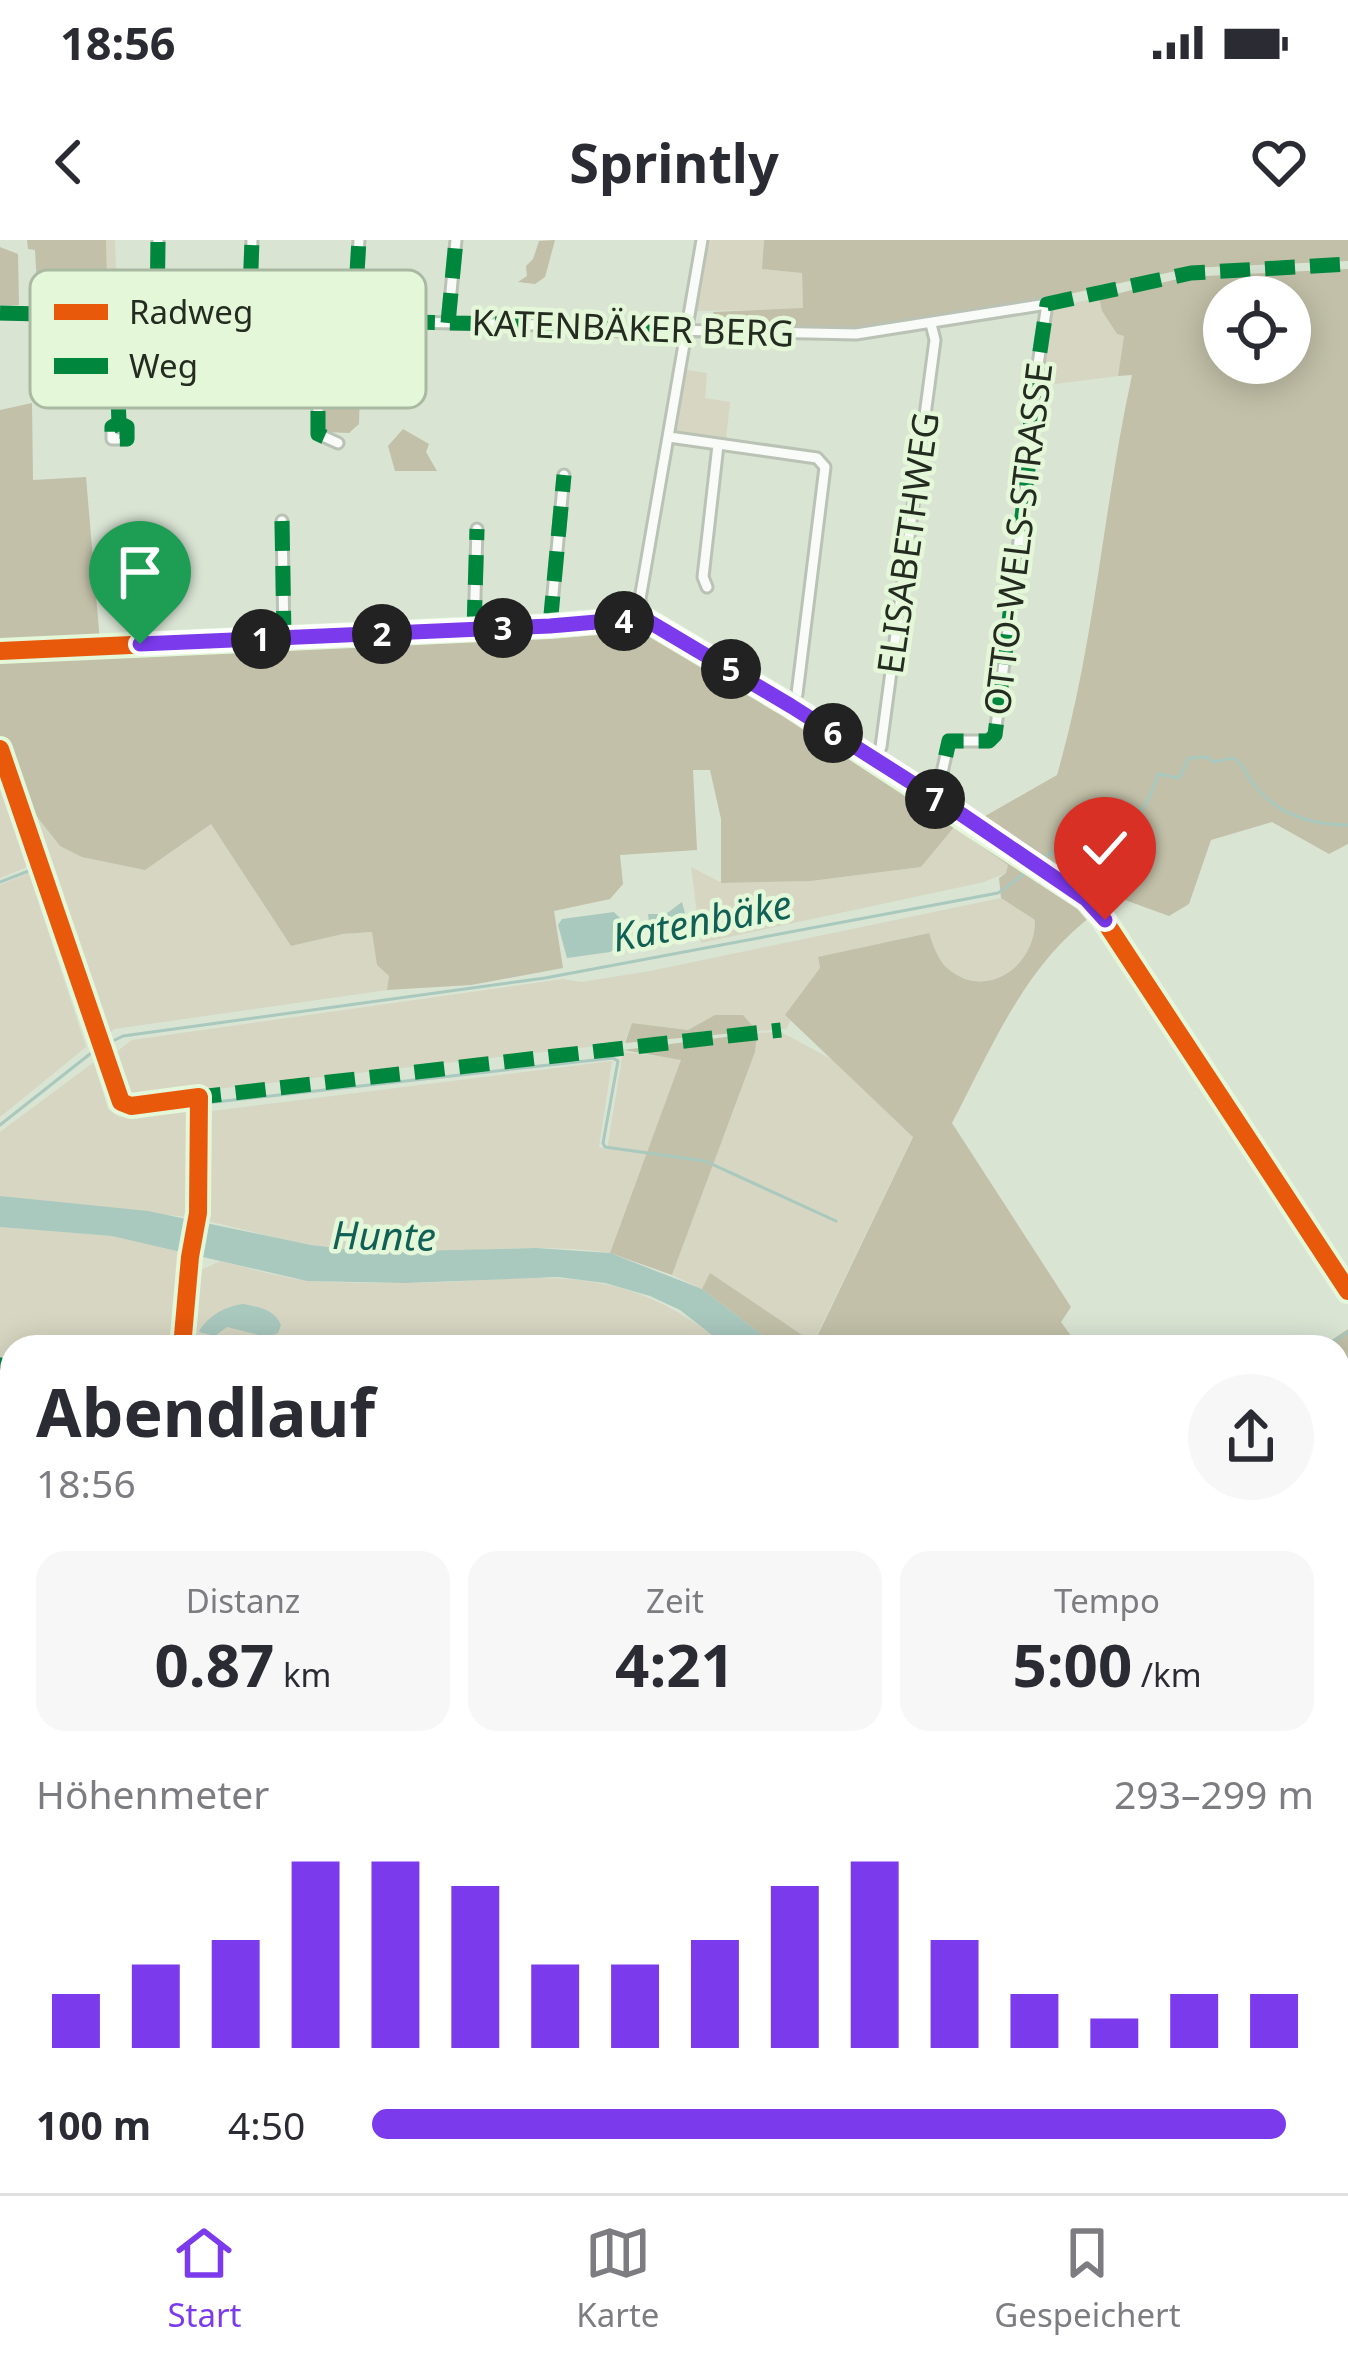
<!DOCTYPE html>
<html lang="de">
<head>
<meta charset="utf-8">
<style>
	:root { --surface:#fff; --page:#f7f7f7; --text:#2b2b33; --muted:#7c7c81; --line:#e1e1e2; --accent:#7c3aed }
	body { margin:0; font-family:"Noto Sans",sans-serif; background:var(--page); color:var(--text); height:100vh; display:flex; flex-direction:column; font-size:45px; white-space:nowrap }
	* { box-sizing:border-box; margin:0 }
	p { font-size:39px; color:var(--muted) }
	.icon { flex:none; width:66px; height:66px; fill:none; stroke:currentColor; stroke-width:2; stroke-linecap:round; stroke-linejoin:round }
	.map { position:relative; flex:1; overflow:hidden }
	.side { position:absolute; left:0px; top:1095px; width:1350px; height:858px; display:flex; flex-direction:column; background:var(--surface); border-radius:36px 36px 0 0; box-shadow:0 6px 30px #0003 }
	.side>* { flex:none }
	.controls { position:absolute; left:1203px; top:36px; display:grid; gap:24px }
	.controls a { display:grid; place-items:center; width:108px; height:108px; border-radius:50%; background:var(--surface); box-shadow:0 6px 30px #0003; font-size:60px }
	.pin { position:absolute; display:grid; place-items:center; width:102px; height:102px; color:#fff; margin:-123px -51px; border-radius:50% 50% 50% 0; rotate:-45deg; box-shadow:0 0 12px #0007 }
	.pin .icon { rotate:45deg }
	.km { position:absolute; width:60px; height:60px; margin:-30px; border-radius:50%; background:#222; color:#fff; font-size:33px; line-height:60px; text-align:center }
	.round { display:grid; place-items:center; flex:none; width:126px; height:126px; border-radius:63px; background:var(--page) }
	.headline { display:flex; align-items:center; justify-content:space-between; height:204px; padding:0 36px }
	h1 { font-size:66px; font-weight:700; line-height:90px }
	.metrics { display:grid; grid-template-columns:repeat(3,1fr); gap:18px; height:204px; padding:12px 36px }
	.metrics div { display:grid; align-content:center; border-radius:30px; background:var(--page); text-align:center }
	.metrics b { font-size:60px; font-weight:700 }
	.metrics small { font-size:33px; font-weight:400 }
	.metrics p { font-size:33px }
	.chart { height:336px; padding:24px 36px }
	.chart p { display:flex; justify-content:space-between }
	.chart svg { width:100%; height:216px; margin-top:12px; stroke:var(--accent); stroke-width:6 }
	ul { padding:0 36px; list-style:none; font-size:39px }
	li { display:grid; grid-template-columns:192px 144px 1fr; align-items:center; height:90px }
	li i { height:30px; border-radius:15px; background:var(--accent) }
	.status { display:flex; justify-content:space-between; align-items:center; height:84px; padding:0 60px; background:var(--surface); direction:ltr }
	.status svg { height:33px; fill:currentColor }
	header { display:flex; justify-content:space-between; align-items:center; height:156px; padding:0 36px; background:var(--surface); font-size:54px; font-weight:700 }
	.menu { display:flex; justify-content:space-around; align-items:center; height:168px; border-top:3px solid var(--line); background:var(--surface); font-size:33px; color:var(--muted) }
	.menu a { display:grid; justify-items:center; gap:6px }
	.menu .on { color:var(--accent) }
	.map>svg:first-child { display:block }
	.green { fill:#d6d6c2 }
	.forest { fill:#c2c0a8; fill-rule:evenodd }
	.water { fill:#a9c8be }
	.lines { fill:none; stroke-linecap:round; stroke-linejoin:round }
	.stream { stroke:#a9c8be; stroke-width:3 }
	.street-casing { stroke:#bac2b5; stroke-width:15 }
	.street { stroke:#f9fbf8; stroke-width:9 }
	.quiet { stroke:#00873e; stroke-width:15; stroke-dasharray:30 15; stroke-linecap:butt }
	.cycleway-casing { stroke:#e4f8d9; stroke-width:26 }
	.cycleway { stroke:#e8590c; stroke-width:18 }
	.route-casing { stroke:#fff; stroke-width:24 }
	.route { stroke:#7c3aed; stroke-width:15 }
	.labels { text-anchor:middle; stroke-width:9; stroke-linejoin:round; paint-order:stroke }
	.street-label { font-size:36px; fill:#242b20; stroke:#e4f8d9 }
	.water-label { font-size:39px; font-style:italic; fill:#116056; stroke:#e4f8d9 }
	.key { fill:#e4f8d9; stroke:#aabaa2; stroke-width:3 }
	.key-label { font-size:33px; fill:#242b20 }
</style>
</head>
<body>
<div class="status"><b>18:56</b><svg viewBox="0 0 49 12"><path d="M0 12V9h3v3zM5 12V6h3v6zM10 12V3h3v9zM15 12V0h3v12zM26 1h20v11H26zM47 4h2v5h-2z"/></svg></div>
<header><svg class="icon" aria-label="back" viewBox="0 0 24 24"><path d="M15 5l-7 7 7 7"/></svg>Sprintly<svg class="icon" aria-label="heart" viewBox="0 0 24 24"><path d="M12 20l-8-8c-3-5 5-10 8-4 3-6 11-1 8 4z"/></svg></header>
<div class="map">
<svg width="1348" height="1953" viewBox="0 0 1348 1953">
	<rect width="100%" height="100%" fill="#d9e4d3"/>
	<!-- green -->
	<path class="green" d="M106,0h9l2,73 -9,-1z
		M707,0h57l-2,29 40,4 1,36 -109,2z
		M1099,58l3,13 15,23 7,2 -6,40 -78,10 10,-79z
		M686,130l21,3 -2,25 25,4 -4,38 -50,-10z
		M0,536l27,91 -27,11z
		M19,554l41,52 151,-22 80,122 52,-12 30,-2 4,33 12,11 -2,14 -273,39 -11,12z
		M953,587l55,38 -2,8 -22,9 -283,61 -10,-76 31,16 89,-2 109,-14z
		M29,633l57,174 -86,70v-232z
		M1001,658l34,22c1,45 -48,82 -88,48 -9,-8 -14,-23 -19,-35l-110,25 2,10 -34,47 5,5 -5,9 -29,2 -15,-16h-27l-26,15 -57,-7 -8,20 -488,55 -17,-7 -12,-32 25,-19 431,-61 18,3 69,-11z
		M781,792l52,28 80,76 -100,207 -103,-69 -8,15 -30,-14 83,-223 2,-19z
		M623,812l59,7 -72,194c-80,-12 -159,2 -239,-1 -58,-3 -116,-20 -172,-33l5,-107 408,-51 -13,86 8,3z
		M94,822l14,47 11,8 75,-6 1,107 -195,-22v-64z
		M0,987l112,9 74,16 -9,95h-165v9h-12z
		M220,1021c29,7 61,17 90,20 31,2 63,2 93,2 133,-1 211,-30 324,64h-418l-15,-4v4h-108l7,-73z
		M599,1941h72v12h-71z"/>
	<!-- forest -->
	<path class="forest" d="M27,0h79l2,72 -70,-10 -3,-52 -7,-1z
		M555,0l-10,37 -10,7 -17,-2 9,-6 -1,-10 7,-7 6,-18z
		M764,0h584v21l-158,7 -144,31 -191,29 -139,-3 -3,-13 90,-4 -1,-35 -40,-4z
		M0,7l18,7 1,51h-19z
		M1348,29v575l-19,10 -57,-32 -61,18 -22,64 -20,12 -44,-16 -19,4 -126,-81v-4l77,-44c38,-131 46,-267 75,-400l-14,1 6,-40 -7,-2 -15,-23 -3,-13 87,-21zM1224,57h66v66h-66z
		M261,83l101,3 -3,98 -10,9 -24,-1 -5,-84 -24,-1 -1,15h-16l-21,-24z
		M32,163l1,77 53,-3 14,165 -100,6v-238z
		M403,189l26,15 -3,8 11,19h-42l-7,-25z
		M622,385l27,1 140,84 287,185 20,18c-70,49 -105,136 -144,210l119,184 -10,15 18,25h-301l-76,-58 8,-16 104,70 99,-206 -128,-122 35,-47 -2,-11 111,-24c4,12 9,27 18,35 39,34 89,-2 88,-48l-34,-22 -2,-20 7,-5 2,-8 -54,-38 -33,40 -110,14 -90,2v-64l-11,-49h-17l4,80 -77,5 3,29 -13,15 -56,12 9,57 -92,17 -84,5 2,-14 -12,-11 -5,-33 -29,2 -52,12 -80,-122 -66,46 -63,-13 -22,-11 -41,-52 -19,-57v-85z
		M715,775h28l14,16 -132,12 7,-20 56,7z
		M757,793l-2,19 -83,223 -62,-22 71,-193 -58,-10z
		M1348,1089v171h-10v-153h-17z
		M0,1127h12v814h587l1,12h-600z
		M671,1941h131l6,12h-137z
		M828,1941h270l2,12h-266z"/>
	<!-- water -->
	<path class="water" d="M682,662l9,35 -39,6 -4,-29h18z
		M614,672l8,8 1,25 -13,7 -43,6 -9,-33 4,-6z
		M0,956l148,15 163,34 59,7 166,-4 74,5 92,36 76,58h-51l-47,-37 -30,-14 -45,-13 -47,-6 -153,6 -98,-2 -195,-45 -112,-9z
		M244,1064c16,4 30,5 37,21l-3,8 -11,4 -40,-10 -12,9 -16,-4c7,-15 28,-27 45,-28z"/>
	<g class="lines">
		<!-- stream -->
		<path class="stream" d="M0,642l31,-12 13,38
			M46,675l31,92
			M80,774l11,32
			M97,821l17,49 7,4
			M206,863l407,-45 5,3 -15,82 2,4 100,14 131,60
			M128,873l67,-8
			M0,885l95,-75 28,-14 422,-58 453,-85c30,-19 45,-44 80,-49l8,-13 -2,-7c46,-20 55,12 74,-50l21,4 10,-20 18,-1 6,5 20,-4c11,7 11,13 18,23 24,33 58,44 97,44
			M1326,1107l22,-15
			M0,1119l12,-1
			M1338,1617l10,-1
			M814,1941l6,12"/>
		<defs>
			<path id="street" d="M0,73l588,13 45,7 36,-3 187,4 191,-30 -17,114 2,18 -37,299 -6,6h-40l-13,59
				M115,76l4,107 -7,4v12h15v-12l-8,-4
				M157,77l1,-77
				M249,80l3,-80
				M318,81v113l20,9
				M354,81l5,-81
				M448,83l8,-83
				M669,197l148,21 8,9 -28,227 -6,12
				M282,281l2,117
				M707,347l-4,-10 15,-132
				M643,378l-3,-19 62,-359
				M550,386l14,-151
				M474,390l3,-101
				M0,411l550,-25 93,-8 148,88 295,193 18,21 244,371
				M874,520l7,-13 54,-407 -4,-16"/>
		</defs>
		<!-- street casing -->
		<use href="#street" class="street-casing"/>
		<!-- street -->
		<use href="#street" class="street"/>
		<!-- quiet -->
		<path class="quiet" d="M0,73l588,13 45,7 53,-3
			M115,76l4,107 -7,4v12h15v-12l-8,-4
			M157,77l1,-77
			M249,80l3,-80
			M318,81v113l20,9
			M354,81l5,-81
			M448,83l8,-83
			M282,281l2,117
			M550,386l14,-151
			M474,390l3,-101
			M936,560l13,-59h40l6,-6 37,-299 -2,-18 17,-114 144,-31 157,-9
			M191,858l590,-68
			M0,1125h12
			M0,1928l12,-1
			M820,1941l6,12"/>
		<defs>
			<path id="cycleway" d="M0,411l550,-25 93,-8 148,88 295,193 18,21 244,371
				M0,509l121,353 10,4 68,-9 -1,116 -8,44 -8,90"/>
		</defs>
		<!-- cycleway casing -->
		<use href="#cycleway" class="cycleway-casing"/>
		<!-- cycleway -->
		<use href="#cycleway" class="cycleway"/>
	</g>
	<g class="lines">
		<defs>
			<path id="route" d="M140,404l410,-18 93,-8 148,88 170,108 125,85 19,21"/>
		</defs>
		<!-- route casing -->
		<use href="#route" class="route-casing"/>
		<!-- route -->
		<use href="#route" class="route"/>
	</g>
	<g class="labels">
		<!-- street labels -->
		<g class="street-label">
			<text transform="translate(633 88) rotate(2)" y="13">KATENBÄKER BERG</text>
			<text transform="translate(1018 299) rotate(-83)" y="13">OTTO-WELS-STRASSE</text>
			<text transform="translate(908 303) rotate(-82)" y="13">ELISABETHWEG</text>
		</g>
		<!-- water labels -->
		<g class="water-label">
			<text transform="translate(702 681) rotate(-11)" y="14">Katenbäke</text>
			<text transform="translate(384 996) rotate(1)" y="14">Hunte</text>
		</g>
	</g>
	<!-- legend -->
	<rect x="30" y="30" width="396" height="138" rx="18" class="key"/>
	<rect x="54" y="64" width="54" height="16" fill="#e8590c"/>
	<rect x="54" y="118" width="54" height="16" fill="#00873e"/>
	<g class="key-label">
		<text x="129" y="84">Radweg</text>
		<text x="129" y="138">Weg</text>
	</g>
</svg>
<div class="controls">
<a><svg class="icon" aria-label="locate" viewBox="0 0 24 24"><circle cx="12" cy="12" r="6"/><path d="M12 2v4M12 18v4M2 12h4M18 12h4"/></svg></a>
</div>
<div class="pin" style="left:140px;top:404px;background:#1e9e55"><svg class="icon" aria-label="arrive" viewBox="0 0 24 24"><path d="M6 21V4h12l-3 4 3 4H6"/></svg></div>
<div class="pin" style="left:1105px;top:680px;background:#d93025"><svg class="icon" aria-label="check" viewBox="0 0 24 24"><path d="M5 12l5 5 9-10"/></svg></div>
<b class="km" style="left:261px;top:399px">1</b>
<b class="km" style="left:382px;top:394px">2</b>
<b class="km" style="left:503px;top:388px">3</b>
<b class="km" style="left:624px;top:381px">4</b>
<b class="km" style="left:731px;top:429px">5</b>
<b class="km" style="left:833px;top:493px">6</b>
<b class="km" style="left:935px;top:559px">7</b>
<section class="side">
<div class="headline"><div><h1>Abendlauf</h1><p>18:56</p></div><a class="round"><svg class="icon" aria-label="share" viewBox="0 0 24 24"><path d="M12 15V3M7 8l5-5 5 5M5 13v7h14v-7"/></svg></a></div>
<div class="metrics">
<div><p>Distanz</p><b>0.87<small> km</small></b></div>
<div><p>Zeit</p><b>4:21</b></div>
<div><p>Tempo</p><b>5:00<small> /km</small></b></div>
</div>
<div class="chart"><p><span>Höhenmeter</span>293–299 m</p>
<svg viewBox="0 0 160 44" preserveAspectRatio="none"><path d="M5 44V33M15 44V27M25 44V22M35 44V6M45 44V6M55 44V11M65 44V27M75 44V27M85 44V22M95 44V11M105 44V6M115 44V22M125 44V33M135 44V38M145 44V33M155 44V33"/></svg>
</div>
<ul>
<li><b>100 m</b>4:50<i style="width:97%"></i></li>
</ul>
</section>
</div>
<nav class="menu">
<a class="on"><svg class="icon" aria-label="home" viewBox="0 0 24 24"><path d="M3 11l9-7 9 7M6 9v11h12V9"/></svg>Start</a>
<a><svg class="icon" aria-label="map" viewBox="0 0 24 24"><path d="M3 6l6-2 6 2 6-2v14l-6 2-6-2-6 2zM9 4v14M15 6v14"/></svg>Karte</a>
<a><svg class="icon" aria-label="saved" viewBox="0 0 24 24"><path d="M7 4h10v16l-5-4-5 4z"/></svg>Gespeichert</a>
</nav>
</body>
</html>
